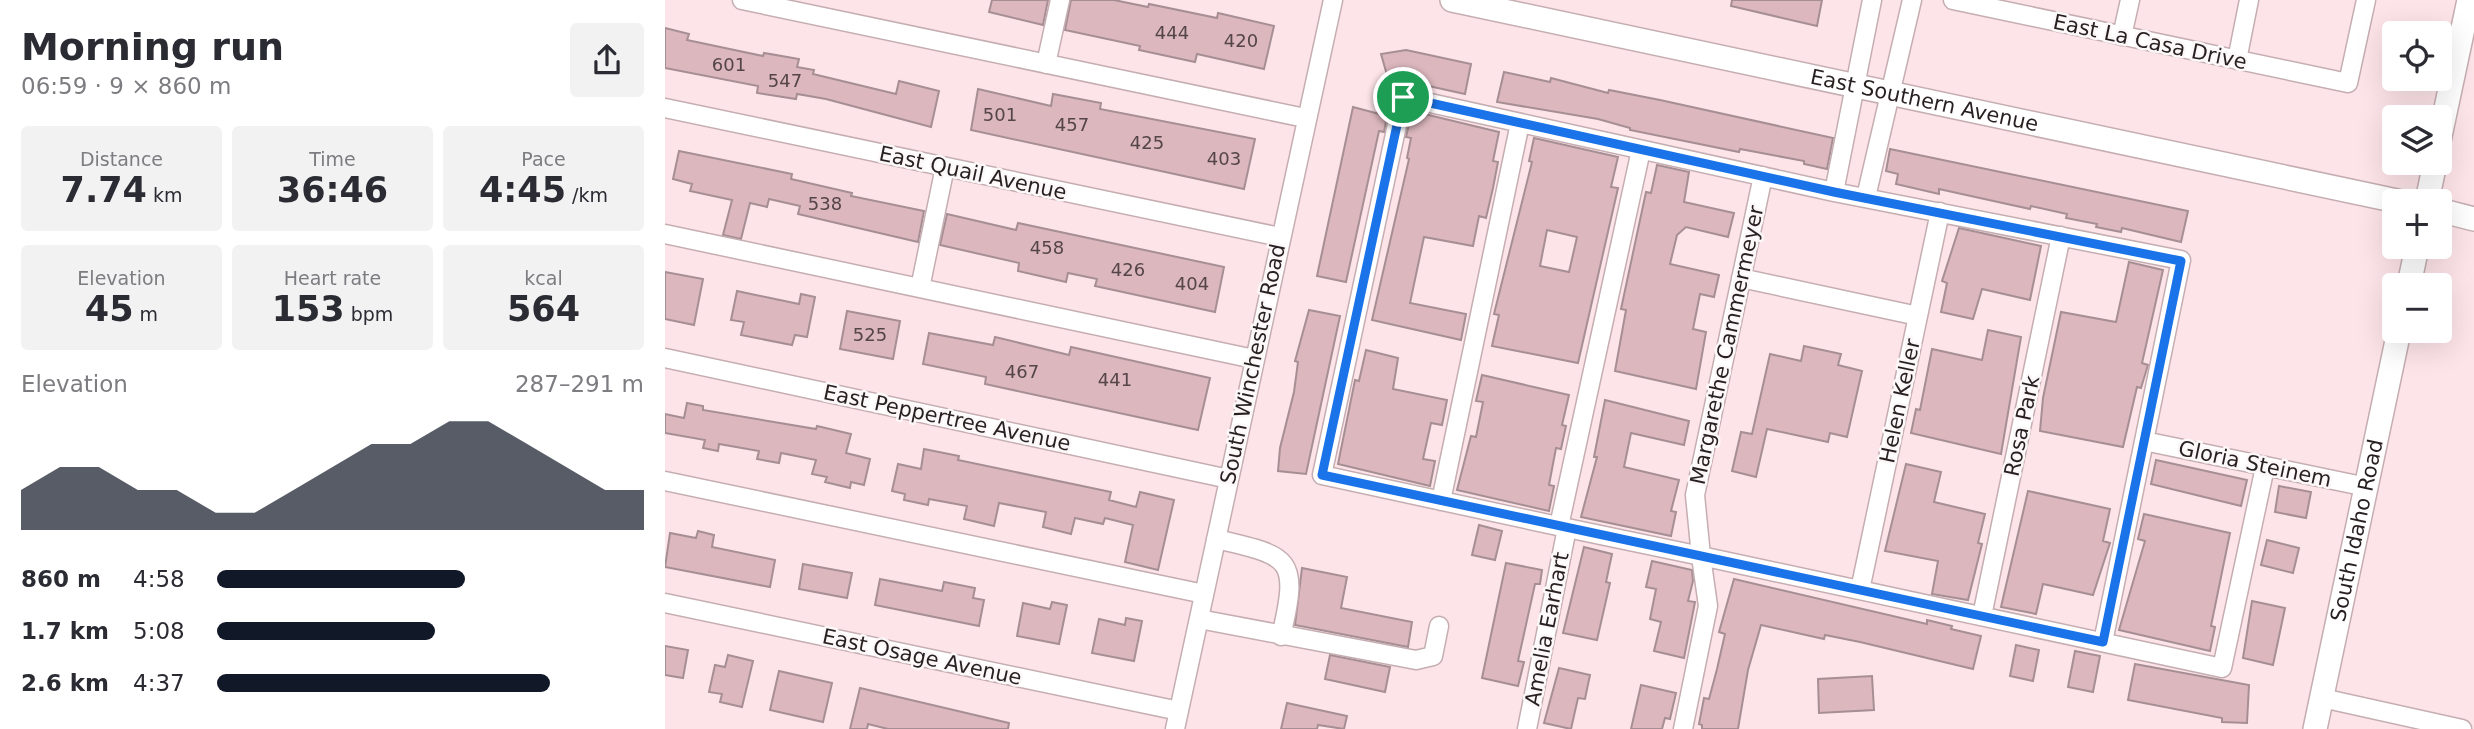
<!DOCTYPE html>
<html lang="en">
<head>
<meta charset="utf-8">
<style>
	:root { --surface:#fff; --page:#f2f2f3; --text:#2b2b33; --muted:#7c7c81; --accent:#111827 }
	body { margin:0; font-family:"DejaVu Sans",sans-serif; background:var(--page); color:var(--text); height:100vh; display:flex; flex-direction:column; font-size:26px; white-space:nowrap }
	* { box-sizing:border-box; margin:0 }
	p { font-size:23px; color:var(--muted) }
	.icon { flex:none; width:38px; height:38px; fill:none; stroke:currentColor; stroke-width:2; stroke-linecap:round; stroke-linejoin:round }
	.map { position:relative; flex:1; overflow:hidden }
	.details { display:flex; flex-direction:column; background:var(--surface); width:665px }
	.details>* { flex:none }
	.buttons { position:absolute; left:1717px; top:21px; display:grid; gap:14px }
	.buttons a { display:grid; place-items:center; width:70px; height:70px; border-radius:7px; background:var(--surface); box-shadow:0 7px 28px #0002; font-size:35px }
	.pin { position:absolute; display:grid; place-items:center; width:60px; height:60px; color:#fff; margin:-30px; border:4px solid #fff; border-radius:50%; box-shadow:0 2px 7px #0007 }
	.round { display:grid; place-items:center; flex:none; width:74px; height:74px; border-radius:7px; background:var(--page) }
	.summary { display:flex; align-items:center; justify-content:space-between; height:119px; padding:0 21px }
	h1 { font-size:38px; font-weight:700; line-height:52px }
	.metrics { display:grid; grid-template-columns:repeat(3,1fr); gap:10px; height:119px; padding:7px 21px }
	.metrics div { display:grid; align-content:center; border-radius:7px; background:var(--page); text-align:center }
	.metrics b { font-size:35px; font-weight:700 }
	.metrics small { font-size:19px; font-weight:400 }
	.metrics p { font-size:19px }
	.chart { height:196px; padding:14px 21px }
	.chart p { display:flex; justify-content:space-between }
	.chart svg { width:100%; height:126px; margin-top:7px; fill:var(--accent); opacity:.7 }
	ul { padding:0 21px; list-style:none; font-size:23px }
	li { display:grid; grid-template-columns:112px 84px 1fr; align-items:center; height:52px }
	li i { height:18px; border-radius:9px; background:var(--accent) }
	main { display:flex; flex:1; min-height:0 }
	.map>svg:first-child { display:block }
	.building { fill:#dcb7be; stroke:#a68f94; stroke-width:2; fill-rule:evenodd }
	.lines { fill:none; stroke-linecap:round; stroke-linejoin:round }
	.minor-casing { stroke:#c5aeb2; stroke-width:21 }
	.major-casing { stroke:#c5aeb2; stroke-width:26 }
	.minor { stroke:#fff; stroke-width:18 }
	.major { stroke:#fff; stroke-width:23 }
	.route-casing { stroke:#fff; stroke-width:14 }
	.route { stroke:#1a73e8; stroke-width:9 }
	.labels { text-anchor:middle; stroke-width:5; stroke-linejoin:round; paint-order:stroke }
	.number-label { font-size:18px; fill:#544548 }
	.street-label { font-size:21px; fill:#271f20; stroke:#fcf7f8 }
</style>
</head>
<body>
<main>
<section class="details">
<div class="summary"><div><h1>Morning run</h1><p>06:59 · 9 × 860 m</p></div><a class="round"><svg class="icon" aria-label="share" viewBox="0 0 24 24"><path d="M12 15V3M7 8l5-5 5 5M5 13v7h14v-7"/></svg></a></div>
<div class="metrics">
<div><p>Distance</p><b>7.74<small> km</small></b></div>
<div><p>Time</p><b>36:46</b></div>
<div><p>Pace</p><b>4:45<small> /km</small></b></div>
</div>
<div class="metrics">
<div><p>Elevation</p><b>45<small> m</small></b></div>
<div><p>Heart rate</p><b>153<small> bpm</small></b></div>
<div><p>kcal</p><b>564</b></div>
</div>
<div class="chart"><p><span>Elevation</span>287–291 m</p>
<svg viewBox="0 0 160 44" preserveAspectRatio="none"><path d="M0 44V30L10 22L20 22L30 30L40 30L50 38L60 38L70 30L80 22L90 14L100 14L110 6L120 6L130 14L140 22L150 30L160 30V44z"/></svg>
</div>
<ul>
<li><b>860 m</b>4:58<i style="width:58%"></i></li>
<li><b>1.7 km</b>5:08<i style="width:51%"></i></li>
<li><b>2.6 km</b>4:37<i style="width:78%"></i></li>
</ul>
</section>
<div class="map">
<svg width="1809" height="729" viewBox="0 0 1809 729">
	<rect width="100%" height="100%" fill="#fde4e8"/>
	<!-- building -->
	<path class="building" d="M327,0h56l-5,25 -54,-13z
		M406,0h43l34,7 1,-3 68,14 1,-5 56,13 -10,43 -67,-15 -2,8 -56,-12 1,-4 -75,-16z
		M1067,0h90l-5,26 -86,-20z
		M0,28l24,6 -2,6 76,16 1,-3 35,6 -2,8 17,3 -1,4 83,20 3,-13 40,10 -8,36 -105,-28 -29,-5 -1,5 -39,-6 1,-7 -93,-18z
		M741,50l65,14 -6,30 -50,-11 -13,2 -13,-3 -8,-28z
		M839,72l46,10 1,-4 57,15 1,-3 51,10 173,38 -6,31 -23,-5v-3l-64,-12 -1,3 -109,-22v-2l-32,-9 -101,-17z
		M313,89l73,17 2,-12 48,9 -1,6 155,30 -11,50 -273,-59z
		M688,107l34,9 -3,16 -5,-1 -33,151 -29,-6z
		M747,111l87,21 -6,29 5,1 -5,26 -7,30 -7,-2 -6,30 -49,-9 -14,66 56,11 -5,26 -89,-20 37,-161 -2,-1 4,-20 -5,-1z
		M869,138l84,19 -7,30 7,1 -40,175 -86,-17 7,-31 -5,-1 38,-152 -3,-1zM882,230l30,7 -8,35 -29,-6z
		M1225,149l298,62 -7,31 -59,-14 -1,4 -25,-5 1,-3 -31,-6 1,-4 -36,-8 -1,3 -91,-20v5l-43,-10 2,-10 -12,-3z
		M14,151l113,23 -1,5 61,14 -1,3 73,15 -6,31 -120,-28 2,-8 -31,-7 -2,8 -17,-4 -9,36 -18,-4 9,-35 -42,-9 2,-7 -19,-5z
		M992,165l32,7 -5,30 50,11 -6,24 -42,-10 -9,8 -7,29 49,11 -5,22 -14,-3 -7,35 13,3 -10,57 -81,-18 11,-61 -5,-1 25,-117 5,1z
		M282,214l69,16 2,-7 206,44 -9,45 -120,-26 2,-7 -29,-6 -2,9 -48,-11 1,-8 -79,-18z
		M1294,228l82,18 -11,54 -48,-11 -9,30 -32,-7 6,-29 -5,-2z
		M1464,262l34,8 -21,93 6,2 -7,23 -4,-1 -14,60 -83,-16 3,-33 18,-86 55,10z
		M0,272l38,7 -9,46 -29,-6z
		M72,291l62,13 2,-10 14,3 -8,40 -12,-2 -3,10 -51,-10 3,-13 -13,-2z
		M644,310l31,6 -34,158 -28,-3 2,-23 14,-56 4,-30 -3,-1z
		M182,311l53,10 -7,38 -53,-10z
		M1323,330l33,7 -20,117 -90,-21 5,-24 4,1 12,-61 50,11z
		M264,333l64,12 2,-8 74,18 2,-8 139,31 -12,52 -213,-46 1,-7 -63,-13z
		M1139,346l37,8 -3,11 24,6 -15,66 -17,-4 -2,9 -61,-13 -11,48 -24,-6 9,-39 11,2 18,-80 31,7z
		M701,350l32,8 -5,31 54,11 -5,25 -11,-2 -8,36 12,2 -5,25 -92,-22 17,-84 4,1z
		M817,375l87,20 -7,30 4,1 -5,23 -5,-1 -7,37 5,1 -5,25 -92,-21 14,-54 5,1 7,-35 -7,-1z
		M940,400l84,21 -5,24 -53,-12 -7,34 55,13 -8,31 5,1 -5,24 -90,-19 16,-60h-3z
		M22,403l16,3v4l113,19 1,-3 34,8 -5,19 24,6 -6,26 -13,-3 -1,6 -25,-6 2,-5 -15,-3 4,-14 -35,-7 -2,10 -22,-4 2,-8 -40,-7 -1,7 -15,-3 2,-8 -40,-7v-19l19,4z
		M259,449l35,7 -1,4 153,32 -2,8 27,7 4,-15 34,8 -16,70 -33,-8 8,-37 -28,-7 -2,6 -28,-6 -4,16 -28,-7 3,-15 -47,-9 -5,23 -30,-7 3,-13 -38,-7 -1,6 -24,-5 1,-6 -13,-3 6,-27 23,5z
		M1491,460l91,20 -6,26 -90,-22z
		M1241,464l35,8 -7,30 51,12 -7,29 4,1 -14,56 -36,-6 6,-33 -53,-10z
		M1614,486l32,6 -5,26 -31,-6z
		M1363,491l82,18 -7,32 7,2 -17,52 -50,-11 -7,30 -35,-7z
		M1479,514l86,19 -19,93 4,1 -5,24 -91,-21 26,-89 -7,-2z
		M814,525l23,6 -7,29 -23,-5z
		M33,531l16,4 -2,12 63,13 -5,27 -105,-20 5,-34 26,5z
		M1602,540l32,8 -6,25 -32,-8z
		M919,547l28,7 -6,28 4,1 -13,57 -34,-7z
		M987,561l40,9 1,11 -5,20 7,1 -11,56 -30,-7 7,-29 -11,-3 6,-30 -10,-2z
		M841,563l36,7 -2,14h-5l-17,77 6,1 -6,24 -36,-8z
		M138,564l49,9 -5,25 -48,-9z
		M637,568l45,9 -6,31 71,14 -4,25 -113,-22z
		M215,579l62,12 2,-9 31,6 -2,10 11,2 -5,26 -104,-21z
		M1069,579l193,45v-4l25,6 -1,3 30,7 -8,33 -113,-27 -35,-7 -1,4 -63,-14 -13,45 -10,59h-36v-4l-3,-1 5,-26 5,1 8,-30 8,-35 -6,-2z
		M1587,601l33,7 -12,57 -30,-7z
		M387,602l15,3 -8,39 -42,-8 6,-33 27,6z
		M461,618l16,3 -8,40 -42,-8 7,-34 26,6z
		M1351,645l23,5 -6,31 -23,-5z
		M0,646l23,4 -5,28 -18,-3z
		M1410,651l25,5 -7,36 -25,-5z
		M63,655l25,6 -11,46 -22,-5 2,-8 -13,-2 6,-27 10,2z
		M665,655l60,12 -5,25 -60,-13z
		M1470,664l114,21 -2,38 -25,-1v-4l-94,-18z
		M894,668l31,7 -5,24 -7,-1 -7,31 -27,-6z
		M114,671l53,12 -9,39 -53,-12z
		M1207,676l2,34 -55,3 -1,-34z
		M976,685l35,8 -6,26 -5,-1 -3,11h-31z
		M195,688l149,35 -1,6h-120l-20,-5 -1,5h-17z
		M622,703l60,13 -3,13 -26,-4 -1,4h-36z"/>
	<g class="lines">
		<defs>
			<path id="minor" d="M77,0l563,118
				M1288,0l395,83 18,-83
				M1457,36l8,-36
				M1572,60l12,-60
				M381,64l14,-64
				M0,108l615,129
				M1169,192l38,-192
				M1201,197l46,-197
				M0,234l589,125
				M1076,278l177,38
				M255,288l25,-121
				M0,358l564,121
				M1479,441l223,46
				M0,481l539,113
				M776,501l79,-378
				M894,526l82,-376
				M902,528l134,28 -6,-61 68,-319
				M551,539c74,17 84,18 65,97
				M1195,590l80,-378
				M0,603l514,108
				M1317,616l79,-380
				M534,619l217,41 17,-4 6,-30
				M1657,698l140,31
				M510,729l158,-729
				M862,729l40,-201 -245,-53 81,-378 431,95 347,68 -78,382
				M1018,729l25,-123 -7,-50 521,112 43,-201"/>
			<g id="major">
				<path id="s1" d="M787,0l945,201"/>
				<path d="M1774,141l30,-141"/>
				<path d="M1762,201l8,-38"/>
				<path d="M1774,210l35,9"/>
				<path d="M1744,285l8,-38"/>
				<path id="s2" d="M1650,729l84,-398"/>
			</g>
		</defs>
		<!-- minor casing -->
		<use href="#minor" class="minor-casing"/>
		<!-- major casing -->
		<use href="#major" class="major-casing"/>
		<!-- minor -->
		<use href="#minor" class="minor"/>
		<!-- major -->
		<use href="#major" class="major"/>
	</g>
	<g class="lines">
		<defs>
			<path id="route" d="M738,97l431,95 347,69 -78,381 -781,-167z"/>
		</defs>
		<!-- route casing -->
		<use href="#route" class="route-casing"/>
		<!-- route -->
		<use href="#route" class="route"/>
	</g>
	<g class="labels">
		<!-- number labels -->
		<g class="number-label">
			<text x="507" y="39">444</text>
			<text x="576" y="47">420</text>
			<text x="64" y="71">601</text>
			<text x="120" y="87">547</text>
			<text x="335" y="121">501</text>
			<text x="407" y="131">457</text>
			<text x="482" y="149">425</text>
			<text x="559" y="165">403</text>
			<text x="160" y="210">538</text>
			<text x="382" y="254">458</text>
			<text x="463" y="276">426</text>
			<text x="527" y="290">404</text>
			<text x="205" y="341">525</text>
			<text x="357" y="378">467</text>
			<text x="450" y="386">441</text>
		</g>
		<!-- street labels -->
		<g class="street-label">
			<text transform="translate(1485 42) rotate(12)" y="7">East La Casa Drive</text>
			<text dy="7" stroke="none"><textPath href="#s1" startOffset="483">East Southern Avenue</textPath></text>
			<text transform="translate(308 173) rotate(12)" y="7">East Quail Avenue</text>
			<text transform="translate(1062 345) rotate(-78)" y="7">Margarethe Cammermeyer</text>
			<text transform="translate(588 364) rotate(-78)" y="7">South Winchester Road</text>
			<text transform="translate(1235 401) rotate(-78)" y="7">Helen Keller</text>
			<text transform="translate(282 418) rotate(12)" y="7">East Peppertree Avenue</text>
			<text transform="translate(1357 426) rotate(-78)" y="7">Rosa Park</text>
			<text transform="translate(1590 464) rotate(12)" y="7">Gloria Steinem</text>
			<text dy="7" stroke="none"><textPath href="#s2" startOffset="203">South Idaho Road</textPath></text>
			<text transform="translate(882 629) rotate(-79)" y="7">Amelia Earhart</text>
			<text transform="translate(257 657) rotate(12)" y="7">East Osage Avenue</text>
		</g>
	</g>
</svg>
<div class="buttons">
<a><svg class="icon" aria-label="locate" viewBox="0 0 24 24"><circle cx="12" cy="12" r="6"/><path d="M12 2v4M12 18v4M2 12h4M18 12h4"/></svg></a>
<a><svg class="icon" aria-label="layers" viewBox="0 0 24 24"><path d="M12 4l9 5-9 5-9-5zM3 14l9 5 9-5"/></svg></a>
<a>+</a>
<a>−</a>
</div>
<div class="pin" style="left:738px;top:97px;background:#1e9e55"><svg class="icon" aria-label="arrive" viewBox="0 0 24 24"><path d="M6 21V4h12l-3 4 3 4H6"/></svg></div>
</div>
</main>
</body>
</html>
